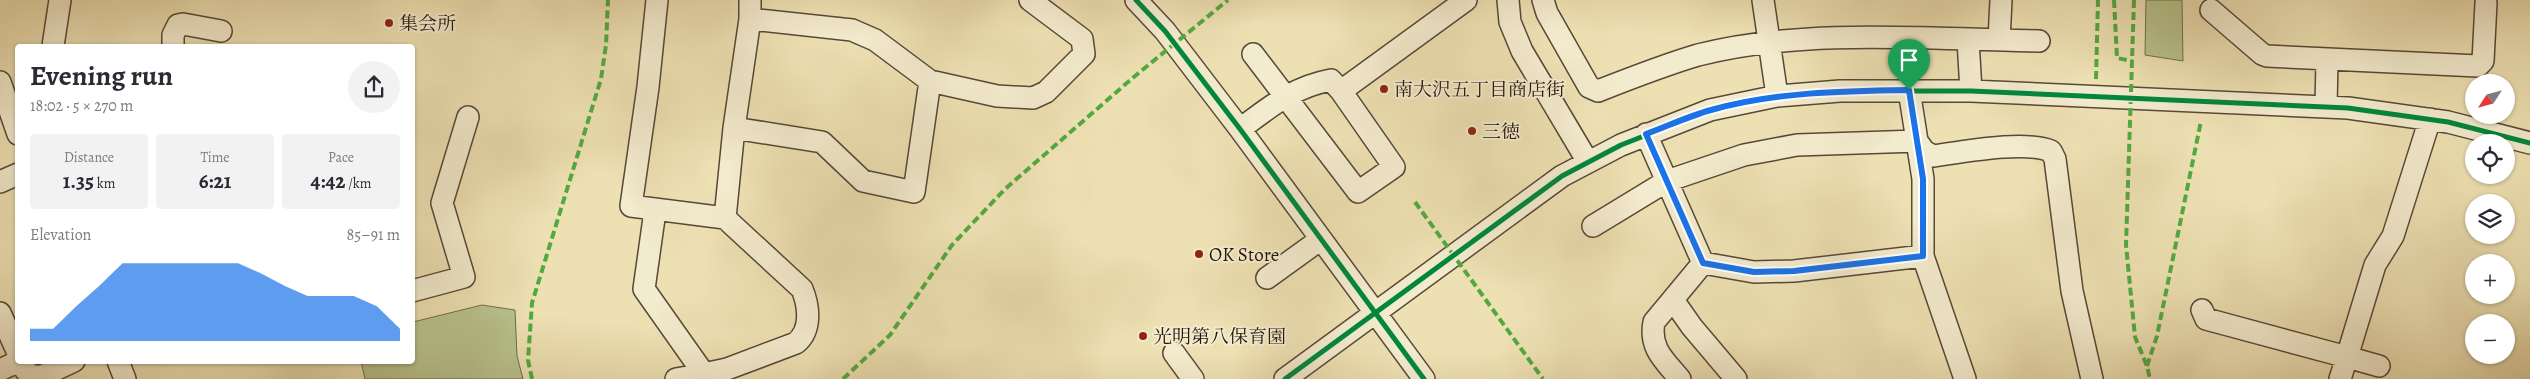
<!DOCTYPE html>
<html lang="en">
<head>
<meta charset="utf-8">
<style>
	:root { --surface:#fff; --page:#f2f2f3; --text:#2b2b33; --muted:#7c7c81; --accent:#1a73e8 }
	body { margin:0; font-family:Alegreya,"Noto Serif JP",serif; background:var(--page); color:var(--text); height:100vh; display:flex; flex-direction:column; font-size:19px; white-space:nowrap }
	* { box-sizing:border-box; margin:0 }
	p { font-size:16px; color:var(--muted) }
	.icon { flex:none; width:28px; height:28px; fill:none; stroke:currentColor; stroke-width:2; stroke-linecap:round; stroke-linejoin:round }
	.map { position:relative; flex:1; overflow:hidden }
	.drawer { position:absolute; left:15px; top:44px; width:400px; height:320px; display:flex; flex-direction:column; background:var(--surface); border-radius:5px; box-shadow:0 1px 4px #0004 }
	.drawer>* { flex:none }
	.needle { width:32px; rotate:234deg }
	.fabs { position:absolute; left:2465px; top:74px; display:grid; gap:10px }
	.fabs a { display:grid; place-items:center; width:50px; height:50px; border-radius:50%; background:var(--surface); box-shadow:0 1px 4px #0004; font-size:25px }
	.pin { position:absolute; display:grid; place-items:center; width:42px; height:42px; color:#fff; margin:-51px -21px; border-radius:50% 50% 50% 0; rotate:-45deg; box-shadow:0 0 5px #0007 }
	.pin .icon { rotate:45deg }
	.round { display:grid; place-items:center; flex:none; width:52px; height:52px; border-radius:26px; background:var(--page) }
	.summary { display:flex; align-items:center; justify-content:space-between; height:85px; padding:0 15px }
	h1 { font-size:28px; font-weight:600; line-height:38px }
	.figures { display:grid; grid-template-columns:repeat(3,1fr); gap:8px; height:85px; padding:5px 15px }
	.figures div { display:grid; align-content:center; border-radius:5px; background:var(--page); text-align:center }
	.figures b { font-size:21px; font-weight:600 }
	.figures small { font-size:14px; font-weight:400 }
	.figures p { font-size:14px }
	.chart { height:140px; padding:10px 15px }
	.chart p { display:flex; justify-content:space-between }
	.chart svg { width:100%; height:90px; margin-top:5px; fill:var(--accent); opacity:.7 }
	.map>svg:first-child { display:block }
	.green { fill:#b8c28c; stroke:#6e6c4e }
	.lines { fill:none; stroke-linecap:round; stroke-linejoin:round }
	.minor-casing { stroke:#574838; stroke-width:24 }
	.minor { stroke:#f3ebcd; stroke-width:21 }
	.quiet { stroke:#53a941; stroke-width:4; stroke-dasharray:8 4; stroke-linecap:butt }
	.cycleway-casing { stroke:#f3ebcd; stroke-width:8 }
	.cycleway { stroke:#00873e; stroke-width:5 }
	.route-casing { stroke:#fff; stroke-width:10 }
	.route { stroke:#1a73e8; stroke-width:6 }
	.poi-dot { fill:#8f2418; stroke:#f3ebcd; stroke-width:2 }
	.labels { text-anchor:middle; stroke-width:4; stroke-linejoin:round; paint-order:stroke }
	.poi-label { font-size:19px; fill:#25150f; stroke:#f3ebcd; text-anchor:start }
</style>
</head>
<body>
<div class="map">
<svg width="2530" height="379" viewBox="0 0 2530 379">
	<rect width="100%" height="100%" fill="#ede0b2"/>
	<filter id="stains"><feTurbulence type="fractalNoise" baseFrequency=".004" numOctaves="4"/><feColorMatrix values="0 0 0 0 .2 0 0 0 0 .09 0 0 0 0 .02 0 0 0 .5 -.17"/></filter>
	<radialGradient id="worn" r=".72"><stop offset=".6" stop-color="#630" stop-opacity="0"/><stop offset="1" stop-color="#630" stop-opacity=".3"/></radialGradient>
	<!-- green -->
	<path class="green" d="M2146,0h36l1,61 -38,-6z
		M482,305l33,5 2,46 6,23h-158l-4,-18h51l1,-39z"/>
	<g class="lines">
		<defs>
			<path id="minor" d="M657,0l-9,87 -17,119 94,12
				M1136,0l29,31 75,98 184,250
				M1508,0l2,22 12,29 66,111
				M1543,0l4,13 42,74 9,4c33,-13 66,-26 100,-36 104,-27 233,-16 341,-14
				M1763,0l14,96
				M2211,10l51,44 5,2 211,10 5,-5 3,-58
				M750,19l102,11 23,10 55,41 67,15 36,2 13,-6 38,-38 -2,-15 -52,-39
				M1968,40l3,51
				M1999,40l2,-40
				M53,46l7,-46
				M173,46v-11l5,-10 5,-1 38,7
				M1253,54l105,138 36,-25 -53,-76
				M0,82l18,52
				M1909,90l14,89v77l42,123
				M2326,107l1,-47
				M734,128l88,14 41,39 51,11 16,-111
				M1240,129c30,-22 53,-42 91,-49l10,11 125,-91
				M1646,134l57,129
				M0,182l18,-8
				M655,211l-11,78 60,85 23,-5 69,-26c16,-13 13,-37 6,-54l-77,-71 9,-90 16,-109v-19
				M1593,226l74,-45 77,-26 53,-10 120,-4 7,10 9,5c30,-4 91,-16 118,-5l4,8 17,132 20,88
				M1267,278l54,-39
				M412,291l52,-14 -22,-74 26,-86
				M1673,300l19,27 44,52
				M2202,310l4,9 141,38 28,-92 18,-29 37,-117
				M0,313l18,40
				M1174,353l19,26
				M21,361l5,10 6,5h10l32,-15
				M118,361l7,18
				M0,370l19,-9
				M676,379l28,-5
				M1285,379l277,-203 59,-31 89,-35 67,-14 63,-5h131l377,17 100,14 82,21
				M1680,379c-16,-19 -31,-31 -26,-57l49,-59 51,9 40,-1 129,-15
				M2340,379l7,-22 32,9"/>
		</defs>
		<!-- minor casing -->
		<use href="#minor" class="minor-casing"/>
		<!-- minor -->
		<use href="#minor" class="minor"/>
		<!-- quiet -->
		<path class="quiet" d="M2114,0l3,58 15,3
			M2134,0l-8,245 9,92 12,29 3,13
			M2096,79l2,-79
			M1415,202l128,177
			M2147,366l10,-30 44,-215
			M532,379l-4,-19 4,-57 69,-224 5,-34 2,-45
			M843,379l47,-44 62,-90 53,-56 130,-113 93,-76"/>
		<defs>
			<path id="cycleway" d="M1136,0l29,31 75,98 184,250
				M1285,379l277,-203 59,-31 89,-35 67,-14 63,-5h131l377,17 100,14 82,21"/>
		</defs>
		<!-- cycleway casing -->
		<use href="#cycleway" class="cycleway-casing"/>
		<!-- cycleway -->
		<use href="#cycleway" class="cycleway"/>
	</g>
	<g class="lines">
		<defs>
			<path id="route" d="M1909,90l14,89v77l-129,15 -40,1 -51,-9 -57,-129c22,-8 43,-18 65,-24 65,-18 131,-19 198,-20z"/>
		</defs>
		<!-- route casing -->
		<use href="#route" class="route-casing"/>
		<!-- route -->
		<use href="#route" class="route"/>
	</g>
	<!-- markers -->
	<g class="poi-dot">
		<circle cx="389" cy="23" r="5"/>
		<circle cx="1384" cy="89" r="5"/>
		<circle cx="1472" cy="131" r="5"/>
		<circle cx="1199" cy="254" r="5"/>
		<circle cx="1143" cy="336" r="5"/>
	</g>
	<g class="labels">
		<!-- poi labels -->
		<g class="poi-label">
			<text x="399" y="30">集会所</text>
			<text x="1394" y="96">南大沢五丁目商店街</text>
			<text x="1482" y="138">三徳</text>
			<text x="1209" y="261">OK Store</text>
			<text x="1153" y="343">光明第八保育園</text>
		</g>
	</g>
	<rect width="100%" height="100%" filter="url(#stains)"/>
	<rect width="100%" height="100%" fill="url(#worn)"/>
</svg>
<div class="fabs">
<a><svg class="needle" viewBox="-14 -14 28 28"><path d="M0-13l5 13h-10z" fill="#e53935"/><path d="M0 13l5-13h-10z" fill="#7c7c81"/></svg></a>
<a><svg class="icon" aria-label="locate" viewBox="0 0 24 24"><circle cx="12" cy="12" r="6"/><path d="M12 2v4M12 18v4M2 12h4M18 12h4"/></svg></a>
<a><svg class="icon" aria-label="layers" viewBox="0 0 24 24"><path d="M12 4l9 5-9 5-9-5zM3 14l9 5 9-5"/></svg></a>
<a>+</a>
<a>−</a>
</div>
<div class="pin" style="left:1909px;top:90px;background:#1e9e55"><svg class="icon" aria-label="arrive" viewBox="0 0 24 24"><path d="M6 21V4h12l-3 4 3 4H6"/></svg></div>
<section class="drawer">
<div class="summary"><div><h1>Evening run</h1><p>18:02 · 5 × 270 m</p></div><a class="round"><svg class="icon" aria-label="share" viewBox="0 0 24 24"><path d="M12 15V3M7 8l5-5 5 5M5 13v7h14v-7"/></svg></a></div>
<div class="figures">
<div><p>Distance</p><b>1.35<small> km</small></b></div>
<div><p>Time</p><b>6:21</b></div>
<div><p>Pace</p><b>4:42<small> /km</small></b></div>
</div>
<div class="chart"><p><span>Elevation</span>85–91 m</p>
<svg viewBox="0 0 160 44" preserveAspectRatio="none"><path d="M0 44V38L10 38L20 27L30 17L40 6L50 6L60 6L70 6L80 6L90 6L100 11L110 17L120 22L130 22L140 22L150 27L160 38V44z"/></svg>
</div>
</section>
</div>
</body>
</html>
